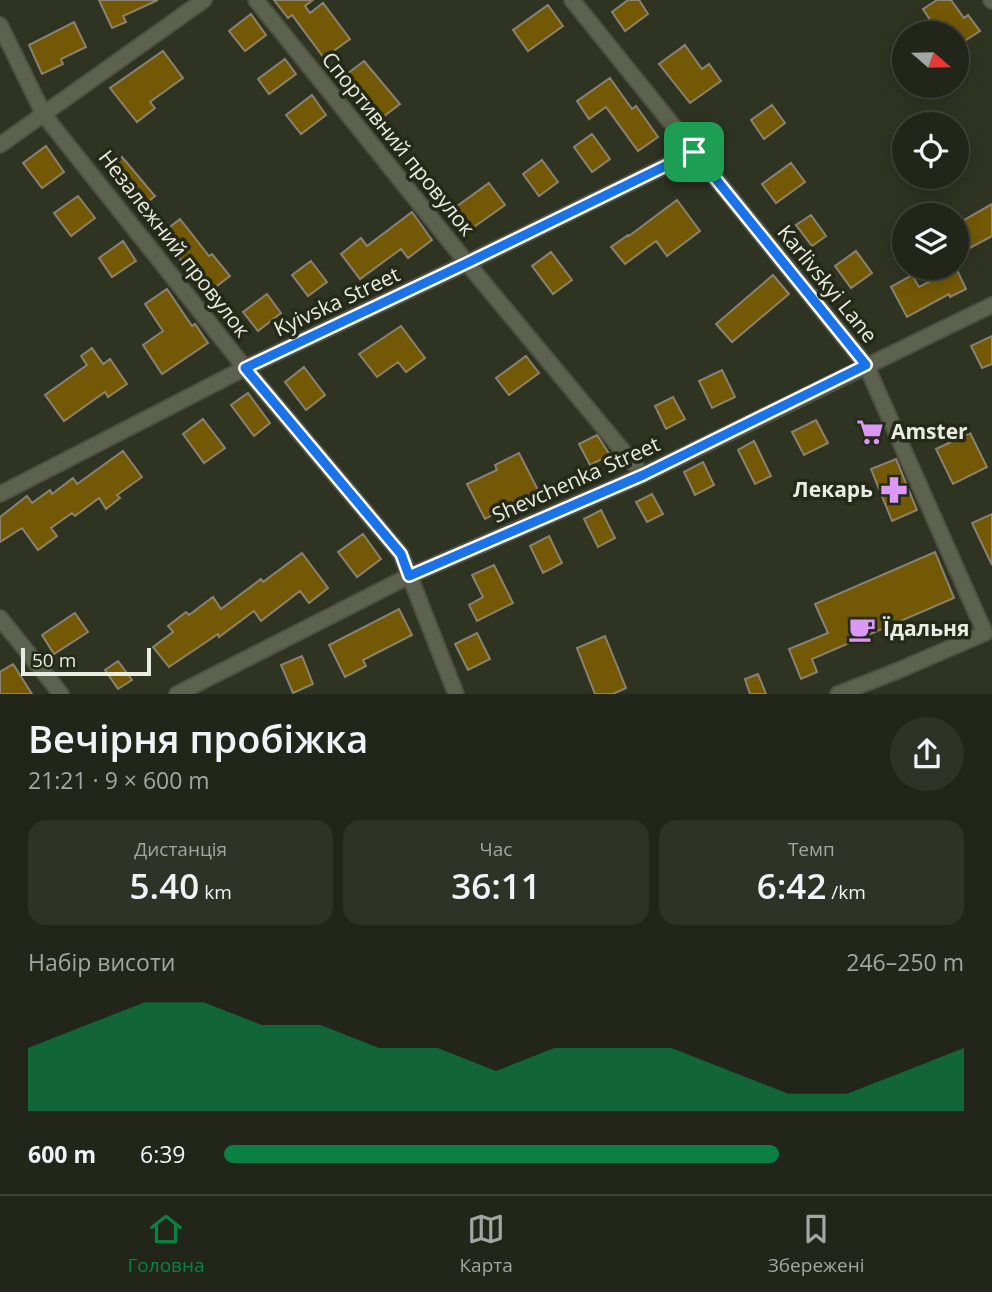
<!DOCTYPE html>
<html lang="uk">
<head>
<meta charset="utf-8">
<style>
	:root { --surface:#22261a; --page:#2e3227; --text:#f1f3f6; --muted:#a2a5a2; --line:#3f4339; --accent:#0b8043 }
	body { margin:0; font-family:"Open Sans",sans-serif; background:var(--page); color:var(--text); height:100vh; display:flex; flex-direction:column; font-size:26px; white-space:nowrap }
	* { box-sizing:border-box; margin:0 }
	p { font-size:23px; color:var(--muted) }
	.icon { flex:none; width:38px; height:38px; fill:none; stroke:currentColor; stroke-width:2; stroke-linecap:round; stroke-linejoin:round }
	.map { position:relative; height:694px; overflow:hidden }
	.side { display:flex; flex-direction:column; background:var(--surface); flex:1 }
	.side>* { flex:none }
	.needle { width:46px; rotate:110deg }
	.buttons { position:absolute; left:892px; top:21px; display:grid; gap:14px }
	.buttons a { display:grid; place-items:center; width:77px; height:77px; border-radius:50%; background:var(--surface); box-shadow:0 4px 18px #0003,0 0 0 2px var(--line); font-size:35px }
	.scale { position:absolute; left:21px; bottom:18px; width:130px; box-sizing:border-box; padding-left:7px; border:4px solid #e9ece1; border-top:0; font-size:19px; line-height:24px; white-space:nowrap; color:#e9ece1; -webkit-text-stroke:5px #252918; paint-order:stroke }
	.pin { position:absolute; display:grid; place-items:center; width:60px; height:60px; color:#fff; margin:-30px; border-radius:14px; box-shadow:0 4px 10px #0006 }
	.round { display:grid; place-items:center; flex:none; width:74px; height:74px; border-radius:37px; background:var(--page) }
	.headline { display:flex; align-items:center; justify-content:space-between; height:119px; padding:0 28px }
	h1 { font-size:38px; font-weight:600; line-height:52px }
	.figures { display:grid; grid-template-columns:repeat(3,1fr); gap:10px; height:119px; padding:7px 28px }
	.figures div { display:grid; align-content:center; border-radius:18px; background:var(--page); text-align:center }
	.figures b { font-size:35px; font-weight:600 }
	.figures small { font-size:19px; font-weight:400 }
	.figures p { font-size:19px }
	.chart { height:196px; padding:14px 28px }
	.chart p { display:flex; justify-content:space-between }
	.chart svg { width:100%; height:126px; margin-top:7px; fill:var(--accent); opacity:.7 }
	ul { padding:0 28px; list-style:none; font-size:23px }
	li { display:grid; grid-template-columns:112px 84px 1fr; align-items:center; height:52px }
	li i { height:18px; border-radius:9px; background:var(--accent) }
	.tab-bar { display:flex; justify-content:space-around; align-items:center; height:98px; border-top:2px solid var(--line); background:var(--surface); font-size:19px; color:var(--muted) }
	.tab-bar a { display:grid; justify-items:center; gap:4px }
	.tab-bar .active { color:var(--accent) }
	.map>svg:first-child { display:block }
	.building { fill:#735806; stroke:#8b826f; stroke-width:2 }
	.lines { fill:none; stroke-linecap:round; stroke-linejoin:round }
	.street-casing { stroke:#4e5142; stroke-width:18 }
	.street { stroke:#5d624f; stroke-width:14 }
	.route-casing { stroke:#fff; stroke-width:14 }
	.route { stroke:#1a73e8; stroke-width:9 }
	.labels { text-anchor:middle; stroke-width:7; stroke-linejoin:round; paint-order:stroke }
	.street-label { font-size:21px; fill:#e9ece1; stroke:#252918 }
	.poi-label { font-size:21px; font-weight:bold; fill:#e9ece1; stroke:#252918; text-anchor:start }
</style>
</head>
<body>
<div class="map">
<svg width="992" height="694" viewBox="0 0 992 694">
	<rect width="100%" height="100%" fill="#2e3322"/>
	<!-- building -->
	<path class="building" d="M99,0h59l-35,16 3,6 -14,6z
		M274,0h39l-8,6 5,7 13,-10 27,36 -26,19 -32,-43 -4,3z
		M628,0h11l9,14 -23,17 -13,-19z
		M937,0h14l13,18 4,-3 12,16 -23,15v-13h-16l5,-3 -6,-8 -6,4 -11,-17z
		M548,5l15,21 -35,25 -15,-21z
		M251,14l15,21 -21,16 -16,-20z
		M74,22l12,25 -25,12 2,5 -21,10 -13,-29z
		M685,45l17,24 7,-5 12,17 -31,22 -31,-39z
		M163,51l20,27 -33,24 5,6 -18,14 -27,-34z
		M285,59l11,15 -27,20 -11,-15z
		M364,61l36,43 -20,15 -16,-21 -7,5 -18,-23z
		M610,78l22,31 4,-3 22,31 -20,14 -32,-44 -17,12 -12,-18z
		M312,95l14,20 -25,19 -15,-19z
		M772,105l13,18 -21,16 -13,-19z
		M592,134l18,25 -18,13 -18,-25z
		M46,146l18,26 -22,16 -19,-25z
		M122,157l33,39 -16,13 -33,-40z
		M542,160l16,22 -19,14 -16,-22z
		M791,163l14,19 -29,21 -14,-19z
		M489,183l16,22 -37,26 -15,-22z
		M78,196l17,22 -24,18 -17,-23z
		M677,200l23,31 -33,25 -11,-15 -31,23 -14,-17 17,-12 1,1z
		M992,204v32l-35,19v-31z
		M412,212l20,28 -24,18 -7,-9 -41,30 -19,-25 20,-16 6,8z
		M811,215l15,21 -14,10 -16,-21z
		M180,219l29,37 3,-2 18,22 -24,18 -45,-60z
		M123,241l13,20 -24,16 -13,-19z
		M856,251l16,22 -21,15 -16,-22z
		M551,252l21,28 -19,14 -21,-28z
		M311,261l16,21 -19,14 -16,-21z
		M956,268l10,21 -16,8 -1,-3 -42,23 -16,-30 21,-12 7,12z
		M773,275l16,19 -57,48 -16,-18z
		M167,289l25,37 3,-2 13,19 -46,31 -19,-29 20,-14 -18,-27z
		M267,294l14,19 -23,18 -15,-19z
		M401,326l24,32 -19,14 -8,-10 -21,15 -18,-23z
		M992,336v28l-10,4 -11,-22z
		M92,348l11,16 7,-5 17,25 -19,13 -3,-5 -41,29 -19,-26 42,-30 -6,-9z
		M526,356l13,17 -30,22 -13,-17z
		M304,367l21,28 -19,15 -21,-28z
		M722,370l13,27 -23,11 -13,-27z
		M248,393l22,30 -16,13 -23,-31z
		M673,397l12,22 -19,10 -11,-23z
		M203,419l22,29 -21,15 -21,-29z
		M816,420l12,23 -24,12 -12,-23z
		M970,433l17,34 -34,17 -17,-35z
		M597,435l13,20 -20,10 -11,-21z
		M754,441l17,35 -16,8 -17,-34z
		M123,451l19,26 -25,18 3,3 -14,11 -7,-11 -24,18 -3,-3 -21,15 6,8 -19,14 -16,-22 -22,14v-25l27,-21 5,7 18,-13 2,4 21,-16 4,6z
		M519,453l19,37 -53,29 -18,-35 30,-14 -2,-5z
		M896,459l21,51 -25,11 -21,-52z
		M703,462l11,23 -19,10 -11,-23z
		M652,494l11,20 -16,8 -11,-20z
		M601,510l14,28 -17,9 -14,-28z
		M992,514v51l-20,-42z
		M363,534l18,25 -24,18 -19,-25z
		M549,536l13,27 -19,10 -13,-27z
		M935,552l19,46 -142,61 5,13 -16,7 -12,-30 39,-16 -13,-29z
		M302,553l26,35 -19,15 -9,-12 -39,30 -7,-10 -35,26 -1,-3 -49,33 -16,-20 20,-15 -5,-6 18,-14 3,3 24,-18 8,12 40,-30 2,3z
		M494,565l19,38 -36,18 -8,-16 14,-8 -11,-22z
		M399,609l13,26 -49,25 3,6 -21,11 -16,-32z
		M75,613l13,19 -34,22 -12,-19z
		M477,633l13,26 -22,11 -13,-26z
		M605,636l21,52 -13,6h-18l-18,-46z
		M302,656l11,28 -20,9 -12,-28z
		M118,661l14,19 -14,9 -13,-19z
		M13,664l19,30h-32v-22z
		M758,674l8,20h-16l-5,-15z"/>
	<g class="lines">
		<defs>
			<path id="street" d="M256,0l211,263 176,212
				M572,0l294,365 119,268 -88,38 -59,23
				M991,0l1,1
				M0,25l44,90 201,253 156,186 55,140
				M0,145l204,-145
				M0,494l245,-126 222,-105 227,-111
				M0,618l61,76
				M177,694l232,-118 234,-101 349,-170"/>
		</defs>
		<!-- street casing -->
		<use href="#street" class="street-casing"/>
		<!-- street -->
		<use href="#street" class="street"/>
	</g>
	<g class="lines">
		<defs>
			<path id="route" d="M694,152l172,213 -223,110 -234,101 -8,-22 -156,-186 222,-105z"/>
		</defs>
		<!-- route casing -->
		<use href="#route" class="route-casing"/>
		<!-- route -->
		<use href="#route" class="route"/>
	</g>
	<!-- icons -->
	<defs>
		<symbol id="supermarket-bare" viewBox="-9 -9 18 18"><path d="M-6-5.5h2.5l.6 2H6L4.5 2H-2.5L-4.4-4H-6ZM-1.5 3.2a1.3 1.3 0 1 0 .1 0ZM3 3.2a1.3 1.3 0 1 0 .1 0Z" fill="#db99f5" stroke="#252918" stroke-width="2.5" paint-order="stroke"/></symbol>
		<symbol id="pharmacy-bare" viewBox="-9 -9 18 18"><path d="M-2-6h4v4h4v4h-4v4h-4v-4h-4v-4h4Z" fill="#db99f5" stroke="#252918" stroke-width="2.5" paint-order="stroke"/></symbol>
		<symbol id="cafe-bare" viewBox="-9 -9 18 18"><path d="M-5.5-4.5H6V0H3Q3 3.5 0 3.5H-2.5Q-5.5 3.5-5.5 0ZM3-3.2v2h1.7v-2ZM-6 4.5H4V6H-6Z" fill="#db99f5" stroke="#252918" stroke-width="2.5" paint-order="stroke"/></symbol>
	</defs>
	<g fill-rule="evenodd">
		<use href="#supermarket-bare" x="851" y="413" width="38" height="38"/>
		<use href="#pharmacy-bare" x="875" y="471" width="38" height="38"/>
		<use href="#cafe-bare" x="843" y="610" width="38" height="38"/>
	</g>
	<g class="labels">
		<!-- street labels -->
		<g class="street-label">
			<text transform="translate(398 144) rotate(51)" y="7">Спортивний провулок</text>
			<text transform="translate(174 244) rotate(52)" y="7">Незалежний провулок</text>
			<text transform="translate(827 284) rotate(51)" y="7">Karlіvskyi Lane</text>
			<text transform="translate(337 302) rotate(-25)" y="7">Kyivska Street</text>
			<text transform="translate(576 480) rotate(-24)" y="7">Shevchenka Street</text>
		</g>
		<!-- poi labels -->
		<g class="poi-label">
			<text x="891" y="439">Amster</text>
			<text x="873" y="497" text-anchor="end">Лекарь</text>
			<text x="883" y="636">Їдальня</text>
		</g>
	</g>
</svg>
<div class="buttons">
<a><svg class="needle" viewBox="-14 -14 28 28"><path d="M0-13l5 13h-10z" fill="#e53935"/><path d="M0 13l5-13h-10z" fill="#a2a5a2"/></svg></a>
<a><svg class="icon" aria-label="locate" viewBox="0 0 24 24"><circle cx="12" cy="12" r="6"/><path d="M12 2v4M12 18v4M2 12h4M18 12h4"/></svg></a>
<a><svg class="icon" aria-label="layers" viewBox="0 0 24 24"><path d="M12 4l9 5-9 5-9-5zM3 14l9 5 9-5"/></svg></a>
</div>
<div class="scale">50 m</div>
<div class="pin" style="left:694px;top:152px;background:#1e9e55"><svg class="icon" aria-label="arrive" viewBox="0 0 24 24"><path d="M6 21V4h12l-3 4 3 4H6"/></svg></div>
</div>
<section class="side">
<div class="headline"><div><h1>Вечірня пробіжка</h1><p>21:21 · 9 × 600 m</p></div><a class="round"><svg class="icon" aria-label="share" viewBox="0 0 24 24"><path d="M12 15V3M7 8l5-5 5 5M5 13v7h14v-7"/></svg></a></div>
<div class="figures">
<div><p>Дистанція</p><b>5.40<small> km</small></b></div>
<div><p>Час</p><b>36:11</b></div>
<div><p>Темп</p><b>6:42<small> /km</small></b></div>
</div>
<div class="chart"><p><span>Набір висоти</span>246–250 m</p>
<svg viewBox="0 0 160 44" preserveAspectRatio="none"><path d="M0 44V22L10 14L20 6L30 6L40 14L50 14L60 22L70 22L80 30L90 22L100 22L110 22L120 30L130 38L140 38L150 30L160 22V44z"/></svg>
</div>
<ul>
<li><b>600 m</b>6:39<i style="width:75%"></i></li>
</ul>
</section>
<nav class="tab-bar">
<a class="active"><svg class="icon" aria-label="home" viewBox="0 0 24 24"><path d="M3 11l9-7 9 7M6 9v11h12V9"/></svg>Головна</a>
<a><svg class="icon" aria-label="map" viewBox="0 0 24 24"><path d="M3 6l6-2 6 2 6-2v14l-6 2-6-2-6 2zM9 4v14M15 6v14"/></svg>Карта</a>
<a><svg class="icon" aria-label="saved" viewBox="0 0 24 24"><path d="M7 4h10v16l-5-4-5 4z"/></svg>Збережені</a>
</nav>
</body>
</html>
